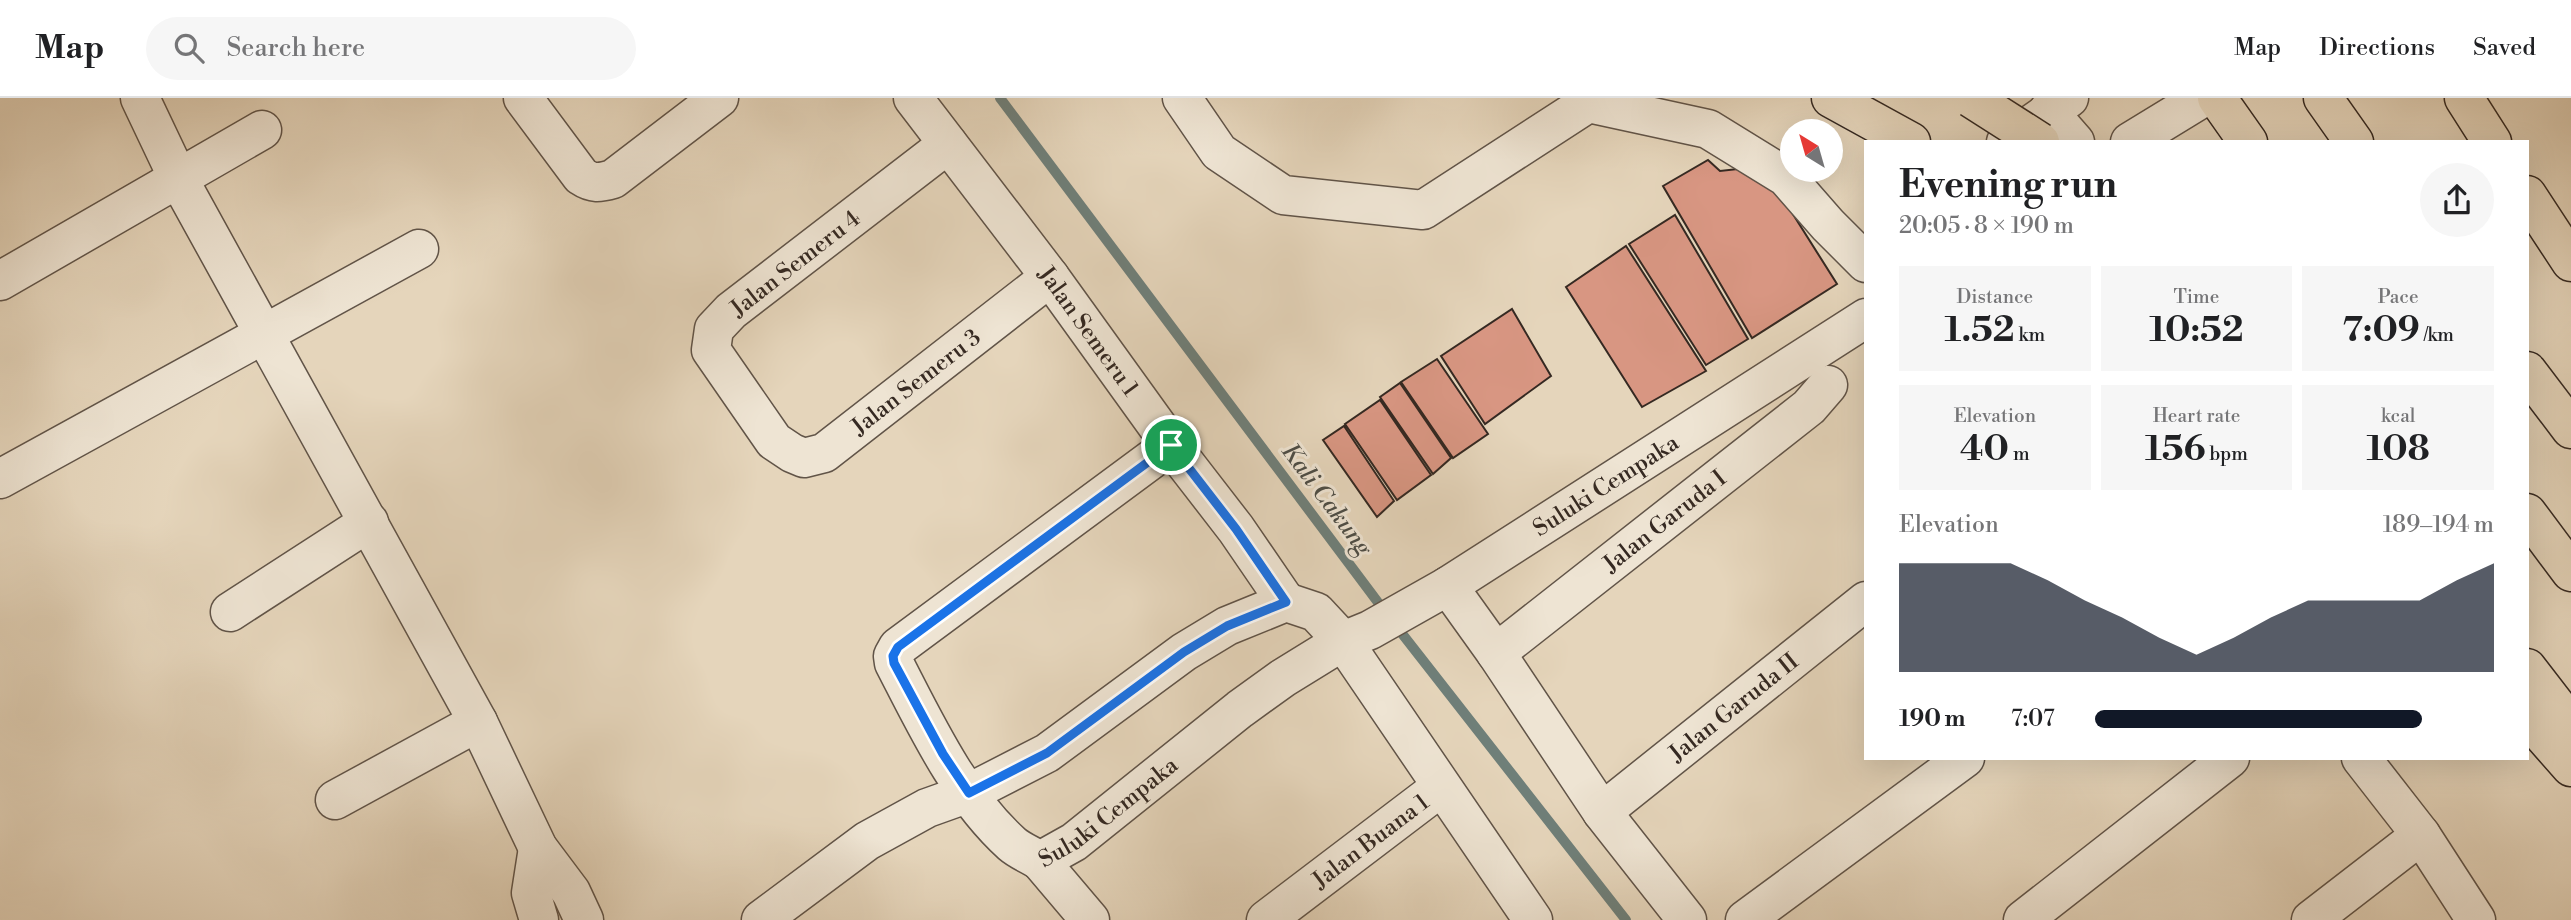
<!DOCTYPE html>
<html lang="en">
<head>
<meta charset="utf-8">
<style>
	:root { --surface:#fff; --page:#f6f6f6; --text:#202124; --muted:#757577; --line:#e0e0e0; --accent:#111827 }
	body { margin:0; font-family:"Libre Bodoni",serif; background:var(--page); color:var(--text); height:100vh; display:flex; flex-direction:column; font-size:26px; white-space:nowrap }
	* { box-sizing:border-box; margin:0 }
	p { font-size:23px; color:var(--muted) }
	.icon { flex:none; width:38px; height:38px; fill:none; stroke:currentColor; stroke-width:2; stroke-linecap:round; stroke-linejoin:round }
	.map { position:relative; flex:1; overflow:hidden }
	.panel { position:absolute; left:1864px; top:42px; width:665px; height:620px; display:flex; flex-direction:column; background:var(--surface); border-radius:0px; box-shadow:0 7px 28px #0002 }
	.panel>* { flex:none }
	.needle { width:46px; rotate:323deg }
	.controls { position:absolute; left:1780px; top:21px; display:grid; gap:14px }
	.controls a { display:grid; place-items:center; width:63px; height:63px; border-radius:50%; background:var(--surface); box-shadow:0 7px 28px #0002; font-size:35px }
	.pin { position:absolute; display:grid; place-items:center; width:60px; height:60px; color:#fff; margin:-30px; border:4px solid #fff; border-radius:50%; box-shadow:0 2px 7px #0007 }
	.round { display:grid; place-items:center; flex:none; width:74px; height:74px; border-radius:37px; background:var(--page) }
	.summary { display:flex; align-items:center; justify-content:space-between; height:119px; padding:0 35px }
	h1 { font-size:38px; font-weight:700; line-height:52px }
	.figures { display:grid; grid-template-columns:repeat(3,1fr); gap:10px; height:119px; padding:7px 35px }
	.figures div { display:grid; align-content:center; border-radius:0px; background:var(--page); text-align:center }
	.figures b { font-size:35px; font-weight:700 }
	.figures small { font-size:19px; font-weight:400 }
	.figures p { font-size:19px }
	.chart { height:196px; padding:14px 35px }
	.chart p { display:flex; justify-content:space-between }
	.chart svg { width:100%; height:126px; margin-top:7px; fill:var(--accent); opacity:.7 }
	ul { padding:0 35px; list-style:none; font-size:23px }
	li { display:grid; grid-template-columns:112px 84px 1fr; align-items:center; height:52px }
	li i { height:18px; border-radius:9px; background:var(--accent) }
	header { display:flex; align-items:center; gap:42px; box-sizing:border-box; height:98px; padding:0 35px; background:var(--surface); border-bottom:2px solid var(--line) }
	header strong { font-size:33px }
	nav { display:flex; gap:38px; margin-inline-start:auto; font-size:24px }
	.search { width:490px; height:63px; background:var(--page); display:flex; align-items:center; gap:18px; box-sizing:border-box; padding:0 24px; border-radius:38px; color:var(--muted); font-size:26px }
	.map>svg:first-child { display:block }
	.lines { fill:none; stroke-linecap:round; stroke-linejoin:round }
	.stream { stroke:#6f7f79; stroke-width:10 }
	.building { fill:#d89682; stroke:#352922; stroke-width:2 }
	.minor-casing { stroke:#615448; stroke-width:41 }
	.highway-casing { stroke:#352922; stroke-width:41 }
	.minor { stroke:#eee4d3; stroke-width:38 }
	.highway { stroke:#e5d5bb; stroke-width:38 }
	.highway-bridge-casing { stroke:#352922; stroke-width:41; stroke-linecap:butt }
	.highway-bridge { stroke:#e5d5bb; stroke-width:38 }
	.route-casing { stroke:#fff; stroke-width:14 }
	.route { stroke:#1a73e8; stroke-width:9 }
	.labels { text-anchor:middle; stroke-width:6; stroke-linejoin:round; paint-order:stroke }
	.street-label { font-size:23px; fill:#352922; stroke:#eee4d3 }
	.water-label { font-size:24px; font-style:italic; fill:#4d4d46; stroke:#eee4d3 }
</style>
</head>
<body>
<header>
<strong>Map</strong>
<div class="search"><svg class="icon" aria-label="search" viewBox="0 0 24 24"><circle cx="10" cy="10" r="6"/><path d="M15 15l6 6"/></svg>Search here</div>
<nav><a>Map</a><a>Directions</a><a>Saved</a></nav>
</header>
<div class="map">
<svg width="2571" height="822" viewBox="0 0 2571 822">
	<rect width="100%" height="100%" fill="#e5d5bb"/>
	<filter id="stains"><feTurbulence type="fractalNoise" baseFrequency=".00286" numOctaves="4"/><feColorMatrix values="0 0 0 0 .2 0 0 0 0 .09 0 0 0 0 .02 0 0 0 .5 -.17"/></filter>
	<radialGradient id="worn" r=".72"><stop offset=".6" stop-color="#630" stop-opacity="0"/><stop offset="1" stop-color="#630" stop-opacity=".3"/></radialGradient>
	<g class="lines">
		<!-- stream -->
		<path class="stream" d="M1000,0l389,519 237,303"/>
	</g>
	<!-- building -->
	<path class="building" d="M1708,62l12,11 27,-3 37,32 53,84 -85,54 -89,-152z
		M1675,117l73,124 -42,26 -77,-121z
		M1626,148l80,125 -64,36 -76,-120z
		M1512,211l39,67 -66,48 -44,-68z
		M1437,261l51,75 -35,24 -52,-76z
		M1400,285l51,75 -18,16 -53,-77z
		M1380,302l51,75 -34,25 -52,-76z
		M1344,328l50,75 -17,16 -54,-77z"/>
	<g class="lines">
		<defs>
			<g id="minor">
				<path d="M140,0l38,80 300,544 60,126 33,44 13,28"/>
				<path d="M523,0l58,78c12,8 18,7 32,3l106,-81"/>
				<path id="s1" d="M913,0l137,179 121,168 65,84 50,73"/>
				<path d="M1182,0l37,54 64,43 140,15 165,-107 120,26 78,48 42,48 38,38"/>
				<path d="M2048,13l27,31"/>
				<path d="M2006,44l63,-44"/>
				<path d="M2130,44l72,-44"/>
				<path id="s2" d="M948,46l-217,167 -17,18 -3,21 63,91 18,12 12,5 20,-5 226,-176"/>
				<path d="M0,183l262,-151"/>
				<path id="s3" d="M1171,347l-273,202 -5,9 1,7c32,62 65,133 118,181 8,7 19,11 28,17l34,-19 166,-133 43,-31 60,-37 27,-11 78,-44 418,-268"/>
				<path d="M0,381l419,-230"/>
				<path d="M1448,488l48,67 106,159 85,108"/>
				<path d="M230,514l139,-90"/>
				<path id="s4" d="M1496,555l313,-246 19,-22"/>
				<path d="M2361,660l60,77 55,85"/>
				<path d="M335,702l143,-78"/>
				<path id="s5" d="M1602,714l264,-211"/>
				<path d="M538,750l-7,45 8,27"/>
				<path d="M1040,763l50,59"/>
				<path d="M761,822l106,-79 60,-33 42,-15 78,-40 137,-101 43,-26 59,-24 30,10 27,29 190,279"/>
				<path id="s6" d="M1266,822l175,-133"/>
				<path d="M1745,822l220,-162"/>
				<path d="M2023,822l207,-162"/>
				<path d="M2311,822l110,-85"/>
			</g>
			<path id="highway" d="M1831,0l80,44
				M2217,0l31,44
				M2323,0l31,44
				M2464,0l28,44
				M2527,97l44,67
				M2527,273l44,58
				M2527,415l44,59
				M2527,570l44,57
				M2527,619l44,50"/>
		</defs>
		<!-- minor casing -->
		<use href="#minor" class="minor-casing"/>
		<!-- highway casing -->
		<use href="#highway" class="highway-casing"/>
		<!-- minor -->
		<use href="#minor" class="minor"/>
		<!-- highway -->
		<use href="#highway" class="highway"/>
		<defs>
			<path id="highway-bridge" d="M1971,0l69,44"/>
		</defs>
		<!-- highway-bridge casing -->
		<use href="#highway-bridge" class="highway-bridge-casing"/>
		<!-- highway-bridge -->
		<use href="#highway-bridge" class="highway-bridge"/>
	</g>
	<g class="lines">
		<defs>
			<path id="route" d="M1171,347l65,84 50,73 -59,24 -43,26 -137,101 -78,40 -26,-39 -49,-91 -1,-7 5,-9z"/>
		</defs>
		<!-- route casing -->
		<use href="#route" class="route-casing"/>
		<!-- route -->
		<use href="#route" class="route"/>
	</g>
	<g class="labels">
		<!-- street labels -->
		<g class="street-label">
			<text transform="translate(795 165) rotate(-38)" y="8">Jalan Semeru 4</text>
			<text dy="8" stroke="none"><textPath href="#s1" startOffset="292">Jalan Semeru 1</textPath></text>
			<text dy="8" stroke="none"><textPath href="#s2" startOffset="602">Jalan Semeru 3</textPath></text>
			<text dy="8" stroke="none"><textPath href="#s3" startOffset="1288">Suluki Cempaka</textPath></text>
			<text dy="8" stroke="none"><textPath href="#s4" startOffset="214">Jalan Garuda I</textPath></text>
			<text dy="8" stroke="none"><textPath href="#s5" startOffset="168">Jalan Garuda II</textPath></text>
			<text dy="8" stroke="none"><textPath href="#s3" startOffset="691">Suluki Cempaka</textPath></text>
			<text dy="8" stroke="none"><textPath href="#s6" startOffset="131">Jalan Buana 1</textPath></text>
		</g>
		<!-- water labels -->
		<g class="water-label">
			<text transform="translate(1327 401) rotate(53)" y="8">Kali Cakung</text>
		</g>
	</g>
	<rect width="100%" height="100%" filter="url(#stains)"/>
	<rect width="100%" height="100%" fill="url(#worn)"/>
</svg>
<div class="controls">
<a><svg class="needle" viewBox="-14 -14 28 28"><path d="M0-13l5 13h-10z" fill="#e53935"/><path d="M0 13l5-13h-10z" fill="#757577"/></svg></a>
</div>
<div class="pin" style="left:1171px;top:347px;background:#1e9e55"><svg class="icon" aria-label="arrive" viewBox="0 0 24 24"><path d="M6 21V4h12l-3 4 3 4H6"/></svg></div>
<section class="panel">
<div class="summary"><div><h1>Evening run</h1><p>20:05 · 8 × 190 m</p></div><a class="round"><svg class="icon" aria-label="share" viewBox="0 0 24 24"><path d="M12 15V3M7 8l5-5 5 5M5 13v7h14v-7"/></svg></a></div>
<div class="figures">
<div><p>Distance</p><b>1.52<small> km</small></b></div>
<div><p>Time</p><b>10:52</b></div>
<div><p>Pace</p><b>7:09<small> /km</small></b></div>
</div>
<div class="figures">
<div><p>Elevation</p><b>40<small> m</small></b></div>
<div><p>Heart rate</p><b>156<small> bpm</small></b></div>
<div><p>kcal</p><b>108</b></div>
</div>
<div class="chart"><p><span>Elevation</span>189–194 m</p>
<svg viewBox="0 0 160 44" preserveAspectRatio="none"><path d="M0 44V6L10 6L20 6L30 6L40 12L50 19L60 25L70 32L80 38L90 32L100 25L110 19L120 19L130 19L140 19L150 12L160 6V44z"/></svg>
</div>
<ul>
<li><b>190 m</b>7:07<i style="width:82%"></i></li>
</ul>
</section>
</div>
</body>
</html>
